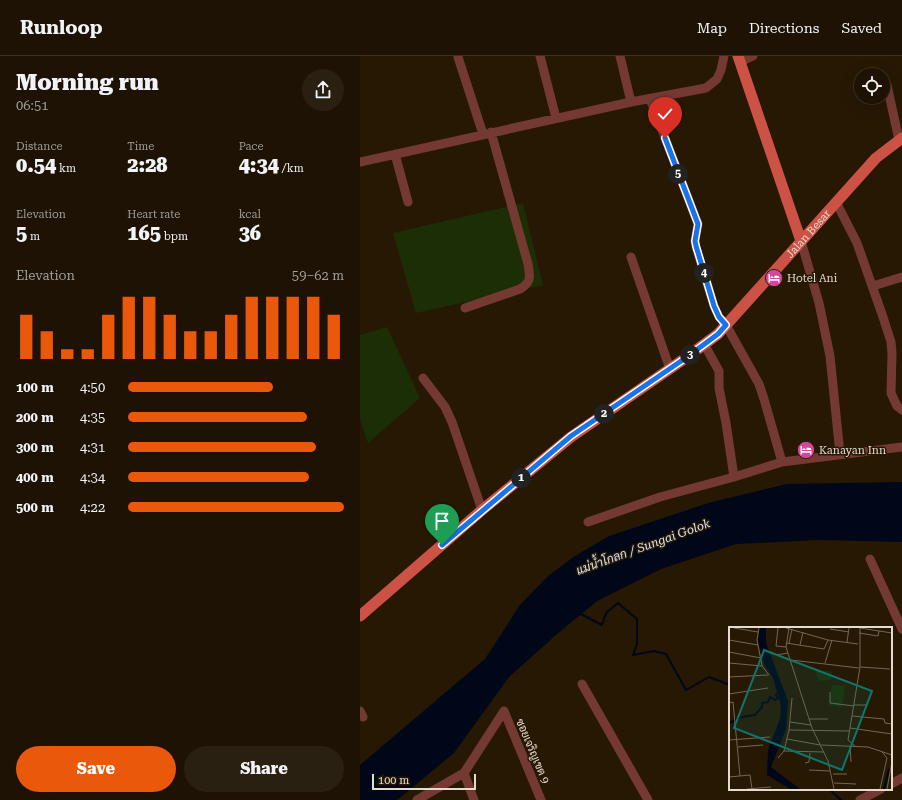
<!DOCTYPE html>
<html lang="en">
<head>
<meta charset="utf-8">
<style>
	:root { --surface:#1d1203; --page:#2a2012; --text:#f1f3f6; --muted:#a09e9a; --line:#3b3225; --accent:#ea580c }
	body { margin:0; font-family:"Roboto Serif",Sarabun,serif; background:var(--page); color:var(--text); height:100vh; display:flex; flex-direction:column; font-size:15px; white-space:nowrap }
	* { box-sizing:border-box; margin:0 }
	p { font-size:13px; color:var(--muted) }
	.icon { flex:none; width:22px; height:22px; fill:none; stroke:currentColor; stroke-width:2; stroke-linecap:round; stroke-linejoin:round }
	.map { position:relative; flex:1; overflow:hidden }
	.drawer { display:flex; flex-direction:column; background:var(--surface); width:360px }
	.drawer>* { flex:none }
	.buttons { position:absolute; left:494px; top:12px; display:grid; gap:8px }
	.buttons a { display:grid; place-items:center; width:36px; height:36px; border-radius:50%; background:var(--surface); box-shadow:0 4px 16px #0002,0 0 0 1px var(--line); font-size:20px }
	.scale { position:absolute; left:12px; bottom:10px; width:104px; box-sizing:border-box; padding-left:4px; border:2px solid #e5dbce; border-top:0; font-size:11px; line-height:14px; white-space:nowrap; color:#e5dbce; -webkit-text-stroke:3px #271804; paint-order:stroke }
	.pin { position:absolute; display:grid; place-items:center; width:34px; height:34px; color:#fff; margin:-41px -17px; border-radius:50% 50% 50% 0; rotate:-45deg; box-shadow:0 0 4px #0007 }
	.pin .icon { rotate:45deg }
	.km { position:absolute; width:20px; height:20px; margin:-10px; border-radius:50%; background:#222; color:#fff; font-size:11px; line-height:20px; text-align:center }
	.round { display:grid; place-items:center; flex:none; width:42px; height:42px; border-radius:21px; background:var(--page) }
	.headline { display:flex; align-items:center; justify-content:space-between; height:68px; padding:0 16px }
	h1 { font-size:22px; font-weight:800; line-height:30px }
	.metrics { display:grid; grid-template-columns:repeat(3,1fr); gap:6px; height:68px; padding:4px 16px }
	.metrics div { display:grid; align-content:center }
	.metrics b { font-size:20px; font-weight:800 }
	.metrics small { font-size:11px; font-weight:400 }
	.metrics p { font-size:11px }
	.chart { height:112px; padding:8px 16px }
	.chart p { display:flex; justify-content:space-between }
	.chart svg { width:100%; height:72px; margin-top:4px; stroke:var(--accent); stroke-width:6 }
	.cta { display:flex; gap:8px; margin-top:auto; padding:8px 16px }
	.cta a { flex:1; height:46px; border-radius:24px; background:var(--accent); color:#fff; font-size:16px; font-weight:800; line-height:46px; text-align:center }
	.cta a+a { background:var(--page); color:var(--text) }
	ul { padding:0 16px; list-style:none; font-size:13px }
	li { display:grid; grid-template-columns:64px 48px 1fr; align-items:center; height:30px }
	li i { height:10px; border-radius:5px; background:var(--accent) }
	header { display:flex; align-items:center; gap:24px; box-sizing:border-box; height:56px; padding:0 20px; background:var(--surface); border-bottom:1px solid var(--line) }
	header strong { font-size:19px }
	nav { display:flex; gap:22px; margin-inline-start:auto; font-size:14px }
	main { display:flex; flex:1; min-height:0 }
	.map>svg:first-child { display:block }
	.green { fill:#1c2e06 }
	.water { fill:#000719 }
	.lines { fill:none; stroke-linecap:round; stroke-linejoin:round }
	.stream { stroke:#000719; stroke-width:2 }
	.minor { stroke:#743a32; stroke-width:9 }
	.major { stroke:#cb5244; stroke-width:11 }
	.route-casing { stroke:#fff; stroke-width:8 }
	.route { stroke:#1a73e8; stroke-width:5 }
	.labels { text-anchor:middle; stroke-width:3; stroke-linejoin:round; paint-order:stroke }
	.street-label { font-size:11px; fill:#e5dbce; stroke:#271804 }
	.poi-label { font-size:11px; fill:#e5dbce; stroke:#271804; text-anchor:start }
	.water-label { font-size:12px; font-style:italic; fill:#d5e6f8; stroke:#271804 }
	.inset-river { fill:none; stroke:#000719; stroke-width:2 }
	.inset-road { fill:none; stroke:#736655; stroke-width:1 }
	.view { fill:#0f766e; fill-opacity:0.15; stroke:#0f766e; stroke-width:2 }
	.inset-edge { fill:none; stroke:#e5dbce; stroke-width:2 }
</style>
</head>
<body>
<header>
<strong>Runloop</strong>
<nav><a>Map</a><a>Directions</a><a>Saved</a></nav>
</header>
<main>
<section class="drawer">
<div class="headline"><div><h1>Morning run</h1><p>06:51</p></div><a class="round"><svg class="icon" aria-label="share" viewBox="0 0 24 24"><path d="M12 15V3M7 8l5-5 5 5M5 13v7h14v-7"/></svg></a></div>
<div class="metrics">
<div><p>Distance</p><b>0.54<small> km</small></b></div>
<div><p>Time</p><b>2:28</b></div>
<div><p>Pace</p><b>4:34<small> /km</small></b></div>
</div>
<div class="metrics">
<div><p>Elevation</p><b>5<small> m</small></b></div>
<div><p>Heart rate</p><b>165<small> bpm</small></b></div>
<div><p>kcal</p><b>36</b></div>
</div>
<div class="chart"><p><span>Elevation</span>59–62 m</p>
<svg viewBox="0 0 160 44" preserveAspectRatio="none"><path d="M5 44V17M15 44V27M25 44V38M35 44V38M45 44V17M55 44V6M65 44V6M75 44V17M85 44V27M95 44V27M105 44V17M115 44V6M125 44V6M135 44V6M145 44V6M155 44V17"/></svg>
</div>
<ul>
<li><b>100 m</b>4:50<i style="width:67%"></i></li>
<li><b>200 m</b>4:35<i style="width:83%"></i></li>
<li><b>300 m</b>4:31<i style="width:87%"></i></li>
<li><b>400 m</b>4:34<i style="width:84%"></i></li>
<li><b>500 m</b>4:22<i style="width:100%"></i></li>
</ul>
<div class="cta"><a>Save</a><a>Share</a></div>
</section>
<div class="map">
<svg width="542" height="744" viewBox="0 0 542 744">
	<rect width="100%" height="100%" fill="#271804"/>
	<!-- green -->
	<path class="green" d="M163,147l20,82 -127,28 -23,-80z
		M27,271l33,71 -52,45 -8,-24v-84z"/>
	<!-- water -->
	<path class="water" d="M542,426v60l-83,-2 -83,4 -75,25 -64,32 -40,33 -48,43 -55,76 -57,47h-37v-35l125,-106 35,-54 28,-29 27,-20 34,-20 99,-33 79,-19z"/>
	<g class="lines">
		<!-- stream -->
		<path class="stream" d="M219,557l23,12 4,-12 12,-10 19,16v25l-4,11 21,-4 12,3 20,36 23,-13 21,8
			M469,733l12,11"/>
		<!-- minor -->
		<path class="minor" d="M180,0l16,62
			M260,0l11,46
			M98,1l25,77
			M380,6l13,-6
			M527,29l12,55
			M290,43l48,125 -3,17 1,6 18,59 5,11 7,8 33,59 5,15 18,63
			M35,98l13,48
			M0,106l271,-60 75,-14 11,-9 4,-9 3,-14
			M476,146l21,41 26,74 8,25 1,11 -1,40 6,13 5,4
			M441,185l18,62 11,53 10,98
			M271,201l39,112
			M513,230l29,-9
			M105,252l55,-19c12,-7 10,-13 8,-25l-37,-132
			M344,288l15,27v17l7,35 8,54
			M63,322l22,29 7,15 30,88
			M228,466l72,-25 74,-20 48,-15 120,-15
			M510,503l32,70
			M222,628l66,116
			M0,655l3,6
			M144,655l37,89
			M104,717l10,27
			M531,728l11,-6
			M57,744l47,-27 40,-62
			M500,744l21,-11"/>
		<!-- major -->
		<g class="major">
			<path d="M378,0l63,185"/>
			<path id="s1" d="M0,560l122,-106 89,-73 116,-80 31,-23 158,-176 26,-20"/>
		</g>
	</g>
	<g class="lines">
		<defs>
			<path id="route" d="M82,489l129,-109 116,-79 31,-23 8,-9 -7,-8 -5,-11 -18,-60 -1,-5 3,-17 -33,-86"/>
		</defs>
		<!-- route casing -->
		<use href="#route" class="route-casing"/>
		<!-- route -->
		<use href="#route" class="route"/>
	</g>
	<!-- icons -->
	<defs>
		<symbol id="hotel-disc" viewBox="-11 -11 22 22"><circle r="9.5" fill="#d1479c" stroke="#271804"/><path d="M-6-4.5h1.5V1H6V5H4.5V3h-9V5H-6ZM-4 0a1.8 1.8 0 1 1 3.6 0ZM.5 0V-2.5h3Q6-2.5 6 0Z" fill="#fff"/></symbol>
	</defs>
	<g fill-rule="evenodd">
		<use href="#hotel-disc" x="404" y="212" width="20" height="20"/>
		<use href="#hotel-disc" x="436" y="384" width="20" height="20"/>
	</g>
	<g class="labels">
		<!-- street labels -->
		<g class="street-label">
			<text dy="4" stroke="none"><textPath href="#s1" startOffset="591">Jalan Besar</textPath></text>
			<text transform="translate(173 695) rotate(67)" y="4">ซอยเจริญเขต 9</text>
		</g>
		<!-- poi labels -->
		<g class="poi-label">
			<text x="427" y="226">Hotel Ani</text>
			<text x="459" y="398">Kanayan Inn</text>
		</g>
		<!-- water labels -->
		<g class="water-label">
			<text transform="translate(283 491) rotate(-20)" y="4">แม่น้ำโกลก / Sungai Golok</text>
		</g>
	</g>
	<!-- overview -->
	<g transform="translate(369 571)">
		<rect width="163" height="163" fill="#271804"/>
		<path d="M86,44h17l-1,9 -12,1zM103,58l13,1 -3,21 -13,-2z" fill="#1c2e06"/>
		<path d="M30,1h7v15l22,58 -2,28 -15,38 29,22h-10l-23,-14 1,-25 12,-31 1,-13 -8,-28 -8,-12 -5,-17 -2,-8z" fill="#000719"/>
		<path class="inset-river" d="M0,96l13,-6 13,-2 7,-8v-4l6,-1 2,-5 5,3 3,-2 -2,-3 3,-4M155,162l5,-20"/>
		<path class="inset-road" d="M5,1l24,4M30,1l-2,12 5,26 7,9M49,1l-2,18 10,1M57,1l42,12 30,4M60,1l-3,19 26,81 16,33 6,28M131,1l32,5M101,2l19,3M130,6l19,3 1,-5M0,13l29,5M118,15l2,-14M57,16l38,6 4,-9M60,16l3,-14M71,18l3,-13M0,25l32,6M47,28l12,-2M62,33l68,8M0,36l33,3M96,36l7,-23M131,40l30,2M0,50l39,-2M101,65v11l24,3M0,67l39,-6M0,76l4,-1 7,74M125,78h13M123,89l32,3 1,4 7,1M80,92h19M61,95l21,3M121,101l42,6M60,103l61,1M58,112l33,6M0,113l41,-3M92,118l47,2 24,8M121,119l1,16M126,119l-7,-6 12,-73v-39M9,120l25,-2M55,124l40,1M49,131l6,-7 5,-21 3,-32M76,136l4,-1 1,-9M80,143l21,1M104,147h14M0,150l21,-2 2,14M105,156l22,1M18,162l24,-2M151,162l7,-31 -5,-6M158,162l5,-27"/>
		<path class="view" d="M35,23l108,41 -30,79 -108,-42z"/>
		<rect width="163" height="163" class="inset-edge"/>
	</g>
</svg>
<div class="buttons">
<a><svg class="icon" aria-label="locate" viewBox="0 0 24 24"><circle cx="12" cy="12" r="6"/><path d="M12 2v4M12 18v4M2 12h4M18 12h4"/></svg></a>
</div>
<div class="scale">100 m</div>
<div class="pin" style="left:82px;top:489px;background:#1e9e55"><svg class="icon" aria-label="arrive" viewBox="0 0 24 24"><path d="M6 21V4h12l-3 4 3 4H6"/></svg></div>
<div class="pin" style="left:305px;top:82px;background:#d93025"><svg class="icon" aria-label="check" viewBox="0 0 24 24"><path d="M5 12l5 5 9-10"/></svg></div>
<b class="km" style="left:161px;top:422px">1</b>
<b class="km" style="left:244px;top:358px">2</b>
<b class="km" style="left:330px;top:299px">3</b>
<b class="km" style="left:344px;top:217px">4</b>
<b class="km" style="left:318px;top:118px">5</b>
</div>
</main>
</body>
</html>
